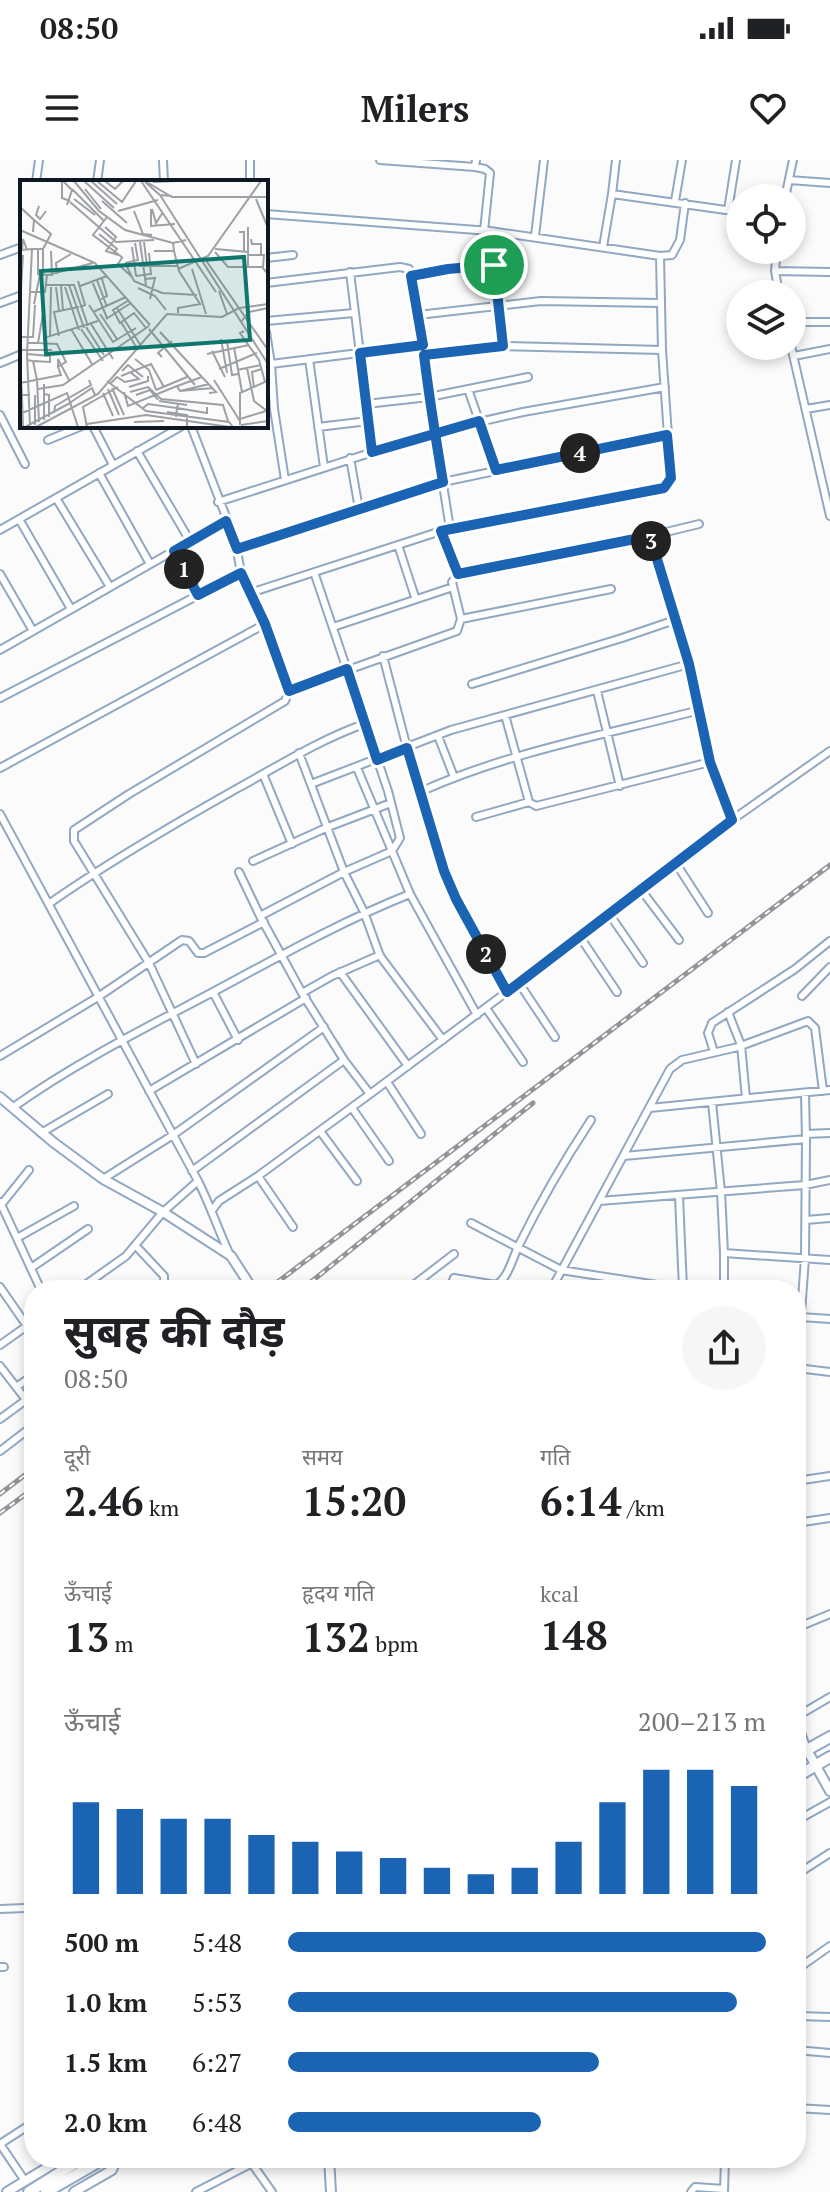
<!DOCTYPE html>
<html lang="hi">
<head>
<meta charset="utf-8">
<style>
	:root { --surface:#fff; --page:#f6f6f6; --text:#202124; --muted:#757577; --accent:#1b63b3 }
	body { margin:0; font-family:"PT Serif","Noto Sans Devanagari",serif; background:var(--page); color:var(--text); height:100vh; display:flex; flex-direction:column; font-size:30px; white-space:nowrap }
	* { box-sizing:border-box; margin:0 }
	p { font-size:26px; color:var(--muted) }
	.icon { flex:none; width:44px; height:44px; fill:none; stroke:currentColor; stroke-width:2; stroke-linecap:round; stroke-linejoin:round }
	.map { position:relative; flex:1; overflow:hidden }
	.panel { position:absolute; left:24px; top:1120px; width:782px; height:888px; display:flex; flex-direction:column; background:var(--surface); border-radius:32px; box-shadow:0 4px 12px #0003 }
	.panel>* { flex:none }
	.fabs { position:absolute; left:726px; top:24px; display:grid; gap:16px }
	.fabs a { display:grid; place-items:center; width:80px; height:80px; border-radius:50%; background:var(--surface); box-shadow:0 4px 12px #0003; font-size:40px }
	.pin { position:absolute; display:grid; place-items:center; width:68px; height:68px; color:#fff; margin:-34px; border:4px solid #fff; border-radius:50%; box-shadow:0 2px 8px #0007 }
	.km { position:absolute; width:40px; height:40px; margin:-20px; border-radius:50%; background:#222; color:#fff; font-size:22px; line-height:40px; text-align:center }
	.round { display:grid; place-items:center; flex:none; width:84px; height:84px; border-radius:42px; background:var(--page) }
	.summary { display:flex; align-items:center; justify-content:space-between; height:136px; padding:0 40px }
	h1 { font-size:44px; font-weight:700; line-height:60px }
	.stats { display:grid; grid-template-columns:repeat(3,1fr); gap:12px; height:136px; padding:8px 40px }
	.stats div { display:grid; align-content:center }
	.stats b { font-size:40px; font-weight:700 }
	.stats small { font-size:22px; font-weight:400 }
	.stats p { font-size:22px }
	.chart { height:224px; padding:16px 40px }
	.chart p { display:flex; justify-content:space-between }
	.chart svg { width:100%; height:144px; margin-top:8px; stroke:var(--accent); stroke-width:6 }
	ul { padding:0 40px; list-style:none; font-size:26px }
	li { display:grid; grid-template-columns:128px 96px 1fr; align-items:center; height:60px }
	li i { height:20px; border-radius:10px; background:var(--accent) }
	.status { display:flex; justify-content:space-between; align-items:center; height:56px; padding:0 40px; background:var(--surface); direction:ltr }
	.status svg { height:22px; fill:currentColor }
	header { display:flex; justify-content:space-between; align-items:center; height:104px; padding:0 40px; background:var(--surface); font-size:36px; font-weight:700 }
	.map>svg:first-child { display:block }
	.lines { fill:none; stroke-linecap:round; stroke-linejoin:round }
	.minor-casing { stroke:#92a7c2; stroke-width:10 }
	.tertiary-casing { stroke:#92a7c2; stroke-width:12 }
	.primary-casing { stroke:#92a7c2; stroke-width:14 }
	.minor { stroke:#fff; stroke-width:6 }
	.tertiary { stroke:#fff; stroke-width:8 }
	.primary { stroke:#fff; stroke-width:10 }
	.rail-casing { stroke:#919499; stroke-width:5 }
	.rail { stroke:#fff; stroke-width:2; stroke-dasharray:6; stroke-linecap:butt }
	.route-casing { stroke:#fff; stroke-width:16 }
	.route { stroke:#1b63b3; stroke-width:10 }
	.inset-road { fill:none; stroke:#9da0a4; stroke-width:2 }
	.view { fill:#0f766e; fill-opacity:0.15; stroke:#0f766e; stroke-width:4 }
	.inset-edge { fill:none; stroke:#0f1721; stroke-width:4 }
</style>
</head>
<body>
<div class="status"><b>08:50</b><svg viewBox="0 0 49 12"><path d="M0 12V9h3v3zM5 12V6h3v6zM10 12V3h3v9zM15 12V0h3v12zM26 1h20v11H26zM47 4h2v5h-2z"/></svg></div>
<header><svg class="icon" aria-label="menu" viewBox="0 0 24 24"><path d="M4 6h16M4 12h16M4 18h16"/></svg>Milers<svg class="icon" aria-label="heart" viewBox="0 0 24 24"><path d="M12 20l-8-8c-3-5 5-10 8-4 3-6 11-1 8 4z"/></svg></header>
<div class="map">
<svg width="830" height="2032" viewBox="0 0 830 2032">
	<rect width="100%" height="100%" fill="#fbfbfb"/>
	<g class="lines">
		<defs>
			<path id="minor" d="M163,0l1,22
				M380,0l95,7 1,-7
				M616,0l-4,34 128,18
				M475,7l10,2 5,4 -6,58
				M789,20l41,3
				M36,22l3,-22
				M97,22l3,-22
				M250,22v-22
				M785,38l8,-38
				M675,41l7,-41
				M728,50l8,-50
				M266,54l224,17 170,25
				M535,76l9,-76
				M603,87l9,-53
				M777,90l-2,21 4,23
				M0,95l22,-8
				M266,98l27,-3
				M775,111l55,1
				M350,112l22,180
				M411,116l37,-7 46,-4 9,81
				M266,123l134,-16 9,2 41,260
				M0,143l22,-8
				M418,155l123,-14 119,2
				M266,161l88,-8
				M792,162h38
				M266,172l5,32 152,-19
				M791,186l39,170
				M424,195l79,-9 159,4
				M794,196l36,-7
				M309,199l15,108
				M0,203l22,-9
				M266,204h5l3,45 11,71
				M468,229l28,81
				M366,244l63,-7 99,-20
				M806,249l24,-4
				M0,255l25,49
				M93,266l20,39
				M191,266l44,114 6,33 24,51 24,67
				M318,267l50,-6
				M48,280l34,-14
				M137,291l53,90
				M350,298l9,51
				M99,313l51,91
				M56,338l54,89
				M218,342l217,-70 88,-20 142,-25
				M19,359l52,90
				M0,370l182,-104
				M441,371l17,43 192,-38 49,-12
				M650,376l39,128 21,98 22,58
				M398,385l17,52
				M237,389l206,-67 224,-47
				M174,391l24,44
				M314,412l74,219 12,47 -8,13 -35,-83
				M0,414l33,57
				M458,414l-6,8 9,37 150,-30
				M250,433l191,-62 219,-41 7,-4 4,-8 -9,-128 -2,-94 12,-1 8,-15 5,-37
				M333,467l120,-40
				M0,490l226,-129
				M383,496l24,92 37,123 12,28 51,93
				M472,524l150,-46 53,-18
				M597,531l23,95
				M0,538l241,-125
				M505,555l24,87 7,4 174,-44
				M438,576l16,41
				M299,593l45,119 20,40 16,44 63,84
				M0,608l265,-144
				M263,614l29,70
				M311,624l140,-54 238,-66
				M422,631c87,-39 186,-57 278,-81
				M0,654l198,367c12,24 20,48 31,72
				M476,657l53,-15
				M253,701l75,-34 63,-24
				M677,705l31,48
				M239,712l21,44
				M642,731l37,49
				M50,743c60,-42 124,-79 188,-115 42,-23 81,-48 126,-64
				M610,755l33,48
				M580,777l37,55
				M340,812l68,94
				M519,823l36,54
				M213,832l25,48
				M302,833l30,-17 48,-21
				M802,836l28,-29
				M486,848l37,54
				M728,852l13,33 5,53
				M714,892l-6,-19 4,-10 83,-54 35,-28
				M0,896l98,-59 84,-57 7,1 9,12h6l60,-31
				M344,900l26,34
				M196,904l-47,-101 -75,-122v-11l55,-36 156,-93 4,-10 168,-60 4,-12
				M387,922l34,52
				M149,931l157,-93
				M712,942l9,90 3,61 106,7
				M12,948c63,-45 133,-80 201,-116 65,-35 129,-71 197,-98
				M352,948l37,53
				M650,948l180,-18
				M320,971l37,50
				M41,973l67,-39
				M806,974l24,-1
				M624,996l182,-17 -1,-46
				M192,1011l152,-111 -42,-67 -42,-77 84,-44 48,-21 18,43 67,121
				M258,1016l35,51
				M103,1019l70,-44 151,-108
				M599,1041l206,-16 25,-5
				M0,1042l41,88
				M1,1045l28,-35
				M213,1049l6,-8 39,-25 112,-82 272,-203 90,-71 98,-69
				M806,1060l24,-2
				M471,1063l90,47 122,19 -4,-93
				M17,1078l57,-32
				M135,1085l29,31v8l-5,6
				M31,1108l57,-39
				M0,1127l27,39
				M78,1130l48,-34 37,-44 35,-31
				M407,1130l47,-36
				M449,1130l5,-12 42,7c12,-7 16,-25 22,-38 21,-43 46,-86 73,-127
				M551,1130l119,-221 12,-9 56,-13 70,-26 7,7 8,63
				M724,1130v-37
				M801,1157l29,2
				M0,1185l34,-24
				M0,1206l34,44
				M797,1208l33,4
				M796,1222l9,-124 1,-119
				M16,1227l18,-12
				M0,1259l26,-19
				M0,1291l34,-26
				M796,1321l34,-5
				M796,1363l34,-5
				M796,1468l34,-14
				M796,1557l34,-20
				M796,1557l11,33
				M796,1661l34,-19
				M796,1715l34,-22
				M0,1749l25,-1
				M0,1807h4
				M796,1810l34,-24
				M796,1859l2,-3 32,1
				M796,1890l34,3
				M796,1948l34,2
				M0,1984l25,37
				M0,1984l34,-22
				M243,1998l10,7 19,27
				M196,2032l66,-34
				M691,2032l4,-5 29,2
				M724,2032l1,-34"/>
			<path id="tertiary" d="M0,937l53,45 50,37 60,33 68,44 22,34
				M807,1590l23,41
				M329,1998l2,34
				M7,2032l56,-34
				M74,2032l38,-22 5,-12"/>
			<path id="primary" d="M796,1596l34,-19
				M796,1617l34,-20
				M29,2032l54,-34
				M46,2032l59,-34"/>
		</defs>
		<!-- minor casing -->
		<use href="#minor" class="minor-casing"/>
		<!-- tertiary casing -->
		<use href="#tertiary" class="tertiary-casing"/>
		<!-- primary casing -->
		<use href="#primary" class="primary-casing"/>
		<!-- minor -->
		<use href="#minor" class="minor"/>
		<!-- tertiary -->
		<use href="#tertiary" class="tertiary"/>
		<!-- primary -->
		<use href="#primary" class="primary"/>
		<defs>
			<path id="rail" d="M267,1130l563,-425
				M301,1130l232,-187
				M0,1334l34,-26
				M0,1353l34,-25"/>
		</defs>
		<!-- rail casing -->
		<use href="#rail" class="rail-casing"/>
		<!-- rail -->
		<use href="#rail" class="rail"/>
	</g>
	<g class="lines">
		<defs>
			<path id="route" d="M494,105l9,81 -79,9c5,42 12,85 19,127l-206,67 -11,-28 -52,30 24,44 43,-22 24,51 24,67 58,-22 30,91 30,-12 37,123 12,28 51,93 225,-172 -22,-58 -21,-98 -39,-128 -192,38 -17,-43 223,-43 7,-10 -4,-43 -171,35 -17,-49 -107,31 -12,-99 63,-8 -12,-69 37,-7 46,-4"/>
		</defs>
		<!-- route casing -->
		<use href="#route" class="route-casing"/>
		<!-- route -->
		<use href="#route" class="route"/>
	</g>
	<!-- overview -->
	<g transform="translate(20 20)">
		<rect width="248" height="248" fill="#fbfbfb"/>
		<path class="inset-road" d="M43,1l9,9 -5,15M54,1l25,30 26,19 48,13 13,-3M64,1l30,27M71,1l26,23M77,1l25,21 14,-21M85,1l10,8 8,-8M121,1l75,111M125,1l27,16h96M42,2v16l8,3M125,2l15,13 12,1M133,2l24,-1M52,9l32,32M65,9l16,20M140,15l108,169M54,19l21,16M236,19l12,29M82,21l25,22M50,22l46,40 38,-2M19,26l-3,9 4,4 6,-8M0,27l14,13 -1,12M131,29v17l24,-2M132,29l4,14 7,-11M98,31l40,-11M114,31l9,23 9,1M87,37l-14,18 30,23M85,47l11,10 -10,14 12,4M0,50l75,33 55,62M219,52h5v20M79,54l18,15 -4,5M231,59l1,5h9v11M120,62l6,43M124,62l3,24M112,67l4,29M195,69l33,3v15M7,70l-4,-11 -1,11 10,-1M31,71l1,25M134,71h20l-1,-8M154,71l5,20 21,33 -22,4v5M195,72l13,15h34l6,7M228,72v-25M228,75h16l-1,12M102,78l-4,6 13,12M185,79l63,91M105,83l13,-3 -3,-17M114,85l-7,2 7,14 28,12 35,2M119,86h39M158,89l30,-13 53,-75M172,89l14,45M37,94l-1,-11 15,-9M23,95v-26M28,95l45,-12M116,96l15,-2 -2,-21M125,99l10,-1 -5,21M77,100l10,27M58,101l7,24 -5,2M72,101l15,37M26,105h28l14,41M49,105l15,43M41,106l2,24M60,106l27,-10M36,107l3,24M45,107l14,43M118,108l17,8 11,14M1,109l2,-34M199,111l8,23M11,112h14l2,-17 -9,-1v-25M81,119l6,-3 -5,-17M109,120l-16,10 7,13 14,-10 12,15M14,124l6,-30M69,125l24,37 23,-14M24,128v30l54,-17M97,128l24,38M73,132l33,-15M80,134l17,25M86,139l25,-16M101,142l17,28M221,142l8,-10 19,-4M71,144l22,35M66,147l18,28M51,149l21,35M61,149l22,32M129,149l46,56M140,152l56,60 -7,1M39,156l-5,-24 25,-5M0,157h13l2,-32M30,157l1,-50M201,159l6,34M207,161l5,34 6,-1M8,163h10l6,-35M214,167l8,45M0,170h32M192,171l13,26M7,174l23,2v6l-16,-1M187,174l42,-9M142,177l-4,-4 14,-12M115,179l14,11 7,20M7,180l6,1 4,19 2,42M38,187v-8l11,21M0,188l2,27h8M227,188l7,33 13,10M199,189l38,-16M217,190l24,-5M102,191l6,-6 15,12M101,196l30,-12 13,23M182,197l-25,9 3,5 29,-7M194,200l26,41M87,201l39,30 83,11 4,5M0,203l41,-8 -3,-8 8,-5 -9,-18 -19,-1M24,204v36M90,204l7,-7 8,5 14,-3 -9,-7M109,207l19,-6v-5M92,208l12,27M234,208l-2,-16 10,-3M18,209l25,-4 86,-59M88,209l11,26M136,210l31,-13M160,211l33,-3M104,212l4,14 49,-20M110,212l18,-5 13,12 62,6 5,16M83,213l10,23M24,214l5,1v22M15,215v30M116,215l14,-5 8,10M2,216l1,31M139,221l28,4M51,222l21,-14 3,7M158,224l-1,4 30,5v-6M123,228l5,-4 29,4 -1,9M147,232l20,3v12M34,233l1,-7 36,-21 -2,-5M0,234l47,-21 11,34M220,239v-26l25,-11 -6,-22 -19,-27 4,-2M114,242l30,-1M67,244l59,-9 84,12M220,245v-6l26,-8M221,245l27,-4M10,246l-3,-72 5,-105h11l8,-15 -17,-14M5,247l47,-25M16,247l62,-33 69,-80 55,3 17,-9 29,-4M67,247l-4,-20 35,-20"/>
		<path class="view" d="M224,77l6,83 -204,14 -5,-83z"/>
		<rect width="248" height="248" class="inset-edge"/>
	</g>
</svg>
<div class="fabs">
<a><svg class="icon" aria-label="locate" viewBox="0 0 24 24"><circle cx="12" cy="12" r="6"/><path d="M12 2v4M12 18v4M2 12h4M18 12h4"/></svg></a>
<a><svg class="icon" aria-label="layers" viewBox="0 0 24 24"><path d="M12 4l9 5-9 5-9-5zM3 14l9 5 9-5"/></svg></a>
</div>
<div class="pin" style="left:494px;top:105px;background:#1e9e55"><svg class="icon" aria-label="arrive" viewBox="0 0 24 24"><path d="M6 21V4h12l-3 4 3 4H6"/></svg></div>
<b class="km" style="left:184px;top:409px">1</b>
<b class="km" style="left:486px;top:794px">2</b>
<b class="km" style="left:651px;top:381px">3</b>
<b class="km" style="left:580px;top:293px">4</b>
<section class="panel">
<div class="summary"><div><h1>सुबह की दौड़</h1><p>08:50</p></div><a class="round"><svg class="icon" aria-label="share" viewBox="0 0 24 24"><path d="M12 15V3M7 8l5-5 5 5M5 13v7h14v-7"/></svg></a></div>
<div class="stats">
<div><p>दूरी</p><b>2.46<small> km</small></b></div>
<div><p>समय</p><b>15:20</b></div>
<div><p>गति</p><b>6:14<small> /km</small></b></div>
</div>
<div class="stats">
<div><p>ऊँचाई</p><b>13<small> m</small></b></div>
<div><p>हृदय गति</p><b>132<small> bpm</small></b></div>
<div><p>kcal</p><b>148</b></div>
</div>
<div class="chart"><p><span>ऊँचाई</span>200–213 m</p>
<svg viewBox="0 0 160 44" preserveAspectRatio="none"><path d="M5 44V16M15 44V18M25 44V21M35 44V21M45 44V26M55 44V28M65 44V31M75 44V33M85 44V36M95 44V38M105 44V36M115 44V28M125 44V16M135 44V6M145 44V6M155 44V11"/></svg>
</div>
<ul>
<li><b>500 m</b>5:48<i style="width:100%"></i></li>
<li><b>1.0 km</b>5:53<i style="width:94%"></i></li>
<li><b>1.5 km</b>6:27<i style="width:65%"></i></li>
<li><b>2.0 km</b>6:48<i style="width:53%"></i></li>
</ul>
</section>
</div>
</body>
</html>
